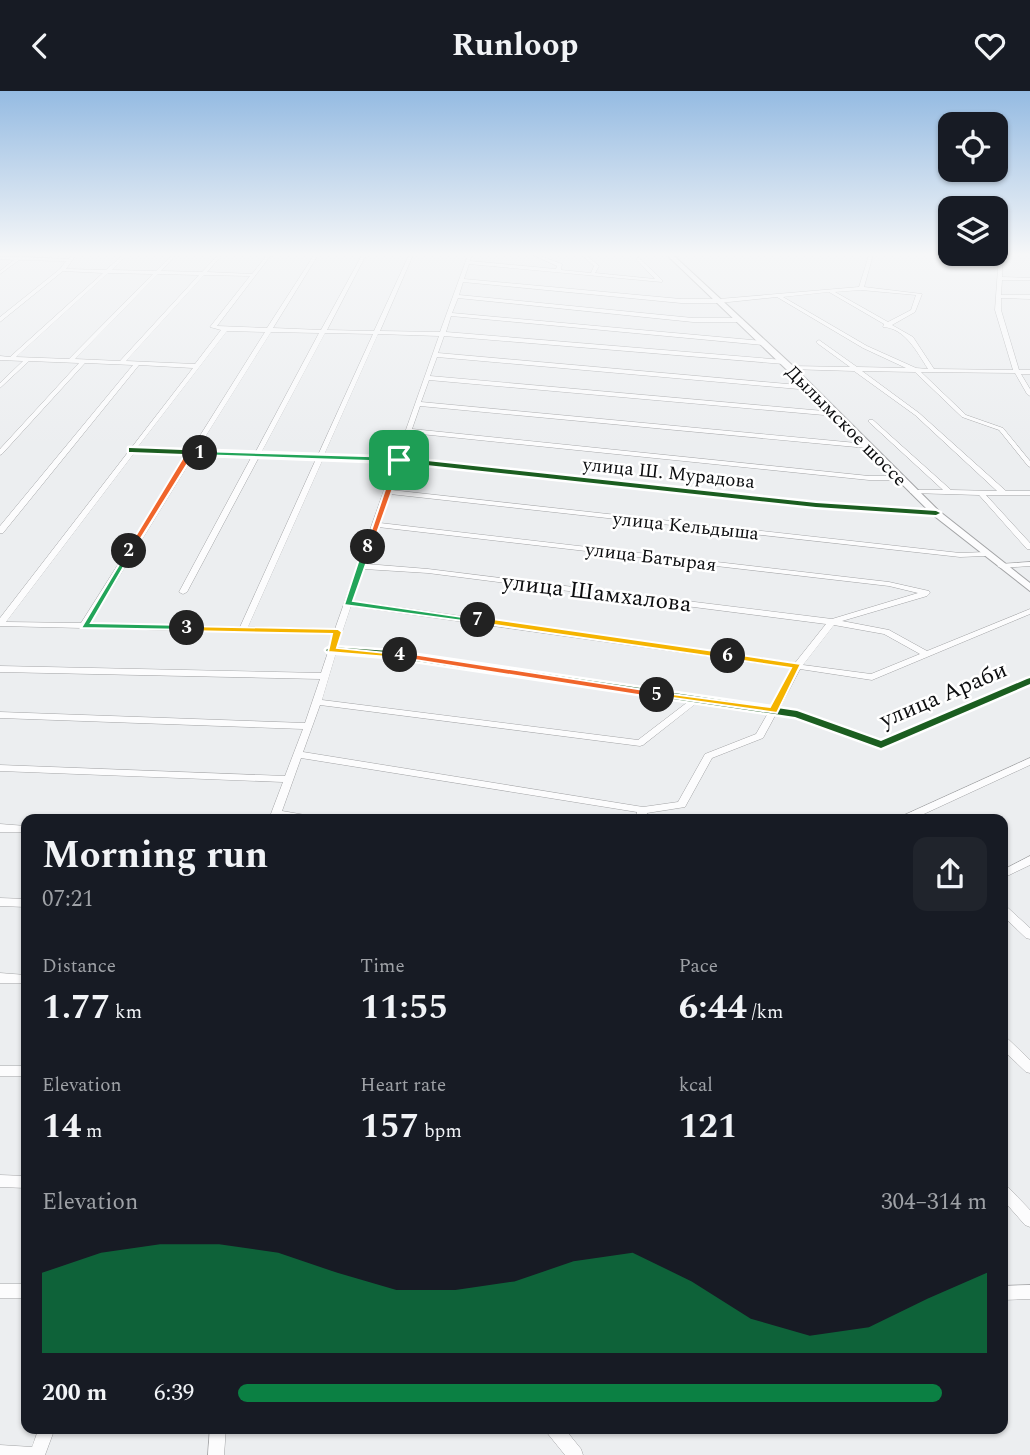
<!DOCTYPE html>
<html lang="en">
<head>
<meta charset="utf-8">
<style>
	:root { --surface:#171b24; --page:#20242c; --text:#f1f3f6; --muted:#9ea1a6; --accent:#0b8043 }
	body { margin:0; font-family:Spectral,serif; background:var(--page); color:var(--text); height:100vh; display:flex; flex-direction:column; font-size:26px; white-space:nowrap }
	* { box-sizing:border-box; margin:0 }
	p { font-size:23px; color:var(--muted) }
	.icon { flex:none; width:38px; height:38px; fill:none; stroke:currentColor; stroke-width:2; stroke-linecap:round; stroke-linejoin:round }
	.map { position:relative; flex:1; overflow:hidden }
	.details { position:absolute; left:21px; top:723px; width:987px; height:620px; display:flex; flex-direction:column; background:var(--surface); border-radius:14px; box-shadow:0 2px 5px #0004 }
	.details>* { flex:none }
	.tools { position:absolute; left:938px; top:21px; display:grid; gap:14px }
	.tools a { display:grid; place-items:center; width:70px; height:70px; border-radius:14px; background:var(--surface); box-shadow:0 2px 5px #0004; font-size:35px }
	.pin { position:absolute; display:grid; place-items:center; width:60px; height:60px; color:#fff; margin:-30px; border-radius:14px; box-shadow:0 4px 10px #0006 }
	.km { position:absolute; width:35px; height:35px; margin:-18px; border-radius:50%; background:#222; color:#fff; font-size:19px; line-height:35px; text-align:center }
	.round { display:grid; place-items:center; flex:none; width:74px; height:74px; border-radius:14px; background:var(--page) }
	.overview { display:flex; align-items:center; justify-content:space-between; height:119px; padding:0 21px }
	h1 { font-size:38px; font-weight:700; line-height:52px }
	.stats { display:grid; grid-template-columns:repeat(3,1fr); gap:10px; height:119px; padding:7px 21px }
	.stats div { display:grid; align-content:center }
	.stats b { font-size:35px; font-weight:700 }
	.stats small { font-size:19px; font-weight:400 }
	.stats p { font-size:19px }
	.chart { height:196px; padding:14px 21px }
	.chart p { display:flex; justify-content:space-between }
	.chart svg { width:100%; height:126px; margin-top:7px; fill:var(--accent); opacity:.7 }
	ul { padding:0 21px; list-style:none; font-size:23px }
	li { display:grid; grid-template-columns:112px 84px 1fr; align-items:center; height:52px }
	li i { height:18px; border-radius:9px; background:var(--accent) }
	header { display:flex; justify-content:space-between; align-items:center; height:91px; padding:0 21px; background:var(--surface); font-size:32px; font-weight:700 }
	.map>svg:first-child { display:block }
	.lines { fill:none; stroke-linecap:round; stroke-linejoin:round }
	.minor-casing { stroke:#a3a4a6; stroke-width:1 }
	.secondary-casing { stroke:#a3a4a6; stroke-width:2 }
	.minor { fill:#fcfcfd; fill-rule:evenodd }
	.secondary { fill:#fcfcfd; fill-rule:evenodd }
	.cycleway-casing { stroke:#fff; stroke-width:5 }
	.cycleway { fill:#1b5e20; fill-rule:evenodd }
	.split-1 { fill:#22a559; stroke:#fff; stroke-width:2 }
	.split-2 { fill:#f0652b; stroke:#fff; stroke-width:2 }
	.split-3 { fill:#22a559; stroke:#fff; stroke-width:2 }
	.split-4 { fill:#f5b400; stroke:#fff; stroke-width:2 }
	.split-5 { fill:#f0652b; stroke:#fff; stroke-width:2 }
	.split-6 { fill:#f5b400; stroke:#fff; stroke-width:2 }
	.split-7 { fill:#f5b400; stroke:#fff; stroke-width:2 }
	.split-8 { fill:#22a559; stroke:#fff; stroke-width:2 }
	.split-9 { fill:#f0652b; stroke:#fff; stroke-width:2 }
	.labels { text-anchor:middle; stroke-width:5; stroke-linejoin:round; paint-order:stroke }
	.far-street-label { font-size:19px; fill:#0c0d0f; stroke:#fff }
	.street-label { font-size:23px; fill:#0c0d0f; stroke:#fff }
</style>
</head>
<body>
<header><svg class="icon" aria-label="back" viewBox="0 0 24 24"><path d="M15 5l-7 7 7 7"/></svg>Runloop<svg class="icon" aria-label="heart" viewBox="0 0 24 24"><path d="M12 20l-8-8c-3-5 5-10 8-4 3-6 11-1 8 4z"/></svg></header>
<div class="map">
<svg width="1030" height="1364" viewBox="0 0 1030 1364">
	<rect width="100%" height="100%" fill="#eceef0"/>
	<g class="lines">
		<defs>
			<path id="minor" d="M72,164h4l-10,14 40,1 17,-15h4l-15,15 44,1 16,-16h4l-15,16 41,1 16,-17h4l-15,17 45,2 15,-19h4l-54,71 50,2 47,-73h4l-45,73 48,2 41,-75h4l-39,75 47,1 35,-76h4l-33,76 60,1 28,-77h4l-2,6 86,8 1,-3 -24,-11h5l24,9 -1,6 30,3 3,-7 -12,-11h4l13,11 -4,7 60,6 -19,-20 2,-2 24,23v2l-193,-18 -5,15 217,20h38l140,-12 10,-32h4l-9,32 58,7 -7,18 -23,13 21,12 21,32 79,1 -18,-60 4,-55h4l-1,22 28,1v2h-28l-1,15h29v4l-29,-1v12l18,60h11v4h-9l9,15v7l-3,-2 -12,-21 -94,-1 45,43 37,13 27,33v6l-2,-1 -29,-36 -37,-13 -47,-45 -53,-1 57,42 87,78h24v4h-44l44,48v6h-3l-48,-54 -68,-2 -1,-1 3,-2h30l-74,-68v-2h4l78,70 46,1 -82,-76 -61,-44 -66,-2 -1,-1 3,-2 60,1 -33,-24 -1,-1 3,-2 38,27 49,1 -43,-20 -86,-51 -58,6h-38l-218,-21 -4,13 234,23h47l3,2 -3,2h-47l-235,-24 -6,15 311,28 3,2 -3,2 -312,-29 -5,16 338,28 3,2 -3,2 -340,-28 -6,17 372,33 3,2 -3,2 -373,-33 -7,19 405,36 3,2 -3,2 -406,-36 -8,22 446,42 3,2 -3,2 -447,-42 -8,23 457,47h30l3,2 -3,2h-30l-458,-47 -9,25 414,45 120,8 4,2 -4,2 -120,-8 -415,-45 -10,28 569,63 25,-1 4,2 -4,2 -25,1 -570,-63 -10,29 509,59 40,9 1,2 -3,3 -85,25 47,9 38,21 103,-42v5l-158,66 -72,-11 -21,40 21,3 81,30 146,-63 3,-1v6l-149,64 -86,-31 -19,-3 -13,24 -51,20 -27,49 -38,6 -1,6h-10l1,-7 -336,-54 -19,53 29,5 5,3h-25l-11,-2 -1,2h-10l14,-37 -283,-11v-6l285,11 18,-47 -303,-11v-6l305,11 15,-44 -320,-7v-6l321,7 7,-21 -1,-2 2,-2 4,-14 -333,-8v-8l193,-250 -54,-3 -136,168h-3v-7l133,-161 -48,-2 -83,91 -2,1v-6l79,-86 -50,-2 -29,27v-5l23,-22 -23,-1v-4l10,1 93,-84 -40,-2 -63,51v-5l60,-48 6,-8 -47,-1 -19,14v-3l14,-11 -14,-1v-2h17l3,-1 2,1 47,2zM108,182l45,1 -84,85 -53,-2zM158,183l41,1 -79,86 -45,-2zM204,184l46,1 -40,51 11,3 -26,34 -69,-3zM861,199l55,5 -5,15 -23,12 -53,-30zM829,201l55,32 -1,3c22,1 34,25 45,42l-12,-1 -49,-22 -84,-49zM227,240l38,1 -74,118 -54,-2zM271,241l48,1 -64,120 -58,-3zM325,242l48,1 -55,121 -57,-2zM378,243l61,2 -43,122 -72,-3zM135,361l53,2 -107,169 -75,-1zM195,363l57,2 -73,136 4,2 4,-2 72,-135 57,2 -76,168 -150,-3zM323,368l71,3 -59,167 -87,-2zM378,436l511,59 29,7 -86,26 -404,-50 -62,-5zM364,478l64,4 398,51 -31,39 -442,-62zM351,515l441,62 -21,39 -382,-56 -52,-3zM834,534l50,9 36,20 -49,20 -68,-9zM336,562l53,4 300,44 -51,39 -316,-40zM698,611l70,11 -12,21 -51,20 -27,48 -35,5 -340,-55 17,-47 320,41 3,-1z
				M1030,471v4l-29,2 -4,-2 4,-2z
				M1030,667v7l-117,54h-14l1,-2z
				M0,733l26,2v6h-26z
				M1030,765v9l-27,13v-8z
				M0,807l26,1v8l-26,-1z
				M1003,815l4,1 23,21v11l-4,-1 -23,-22z
				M0,882l26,2v8h-26z
				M1003,946l4,1 23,22v13l-4,-1 -23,-22z
				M0,975h26v10h-26z
				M0,1084l26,1v12l-26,-1z
				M1003,1094l5,2 22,23v17l-5,-2 -22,-25z
				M0,1193h26v14h-26z
				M1030,1194v14l-27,1v-14z
				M39,1337h16l-10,27h-45v-10l32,2z
				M210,1337h16l-2,27h-16z
				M546,1337h18l17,21 2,6h-18l-17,-21z"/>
			<path id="secondary" d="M667,164h6l120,111 146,145 91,72v8l-97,-76 -146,-145z"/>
		</defs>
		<!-- minor casing -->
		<use href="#minor" class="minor-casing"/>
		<!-- secondary casing -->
		<use href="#secondary" class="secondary-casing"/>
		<!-- minor -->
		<use href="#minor" class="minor"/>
		<!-- secondary -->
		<use href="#secondary" class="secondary"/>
		<defs>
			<path id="cycleway" d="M129,357l270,10 417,45 120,8 4,2 -4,2 -120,-8 -417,-45 -267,-10h-3z
				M331,556l58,4 408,60 84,30 146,-62 3,-1v6l-149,64 -86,-31 -406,-60 -61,-5 -2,-2z"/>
		</defs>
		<!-- cycleway casing -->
		<use href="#cycleway" class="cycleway-casing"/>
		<!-- cycleway -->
		<use href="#cycleway" class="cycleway"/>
	</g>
	<!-- sky -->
	<linearGradient id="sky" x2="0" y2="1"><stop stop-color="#95bbe2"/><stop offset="0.46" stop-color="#f6f7f8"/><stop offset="1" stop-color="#f6f7f8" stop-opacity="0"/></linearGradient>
	<rect width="1030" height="355" fill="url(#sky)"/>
	<!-- split-1 -->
	<path class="split-1" d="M200,360l199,6 4,3 -4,2 -202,-7z"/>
	<!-- split-2 -->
	<path class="split-2" d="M187,360l16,2 -10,2 -60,96 -8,2z"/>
	<!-- split-3 -->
	<path class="split-3" d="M129,457l4,3 -42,72 96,2 4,5 -110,-2z"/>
	<!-- split-4 -->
	<path class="split-4" d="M184,535l154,3 4,3 -5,16 68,7 -5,3 -72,-6 4,-18 -145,-3z"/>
	<!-- split-5 -->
	<path class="split-5" d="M400,561l257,40 5,3 -5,3 -261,-41z"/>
	<!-- split-6 -->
	<path class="split-6" d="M728,562l73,11 -24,49 -125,-18 5,-3 113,15 21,-39 -67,-10z"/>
	<!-- split-7 -->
	<path class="split-7" d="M478,526l250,36 5,3 -5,3 -254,-37z"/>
	<!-- split-8 -->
	<path class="split-8" d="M368,453l4,3 -19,54 130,19 -5,3 -134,-18 19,-58z"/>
	<!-- split-9 -->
	<path class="split-9" d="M399,366l4,3 -31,87 -7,2 30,-89z"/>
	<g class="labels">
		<!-- far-street labels -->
		<g class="far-street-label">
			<text transform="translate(847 334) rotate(45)" y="7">Дылымское шоссе</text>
			<text transform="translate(669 381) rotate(6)" y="7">улица Ш. Мурадова</text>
			<text transform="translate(686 434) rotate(6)" y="7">улица Кельдыша</text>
			<text transform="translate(651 465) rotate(7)" y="7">улица Батырая</text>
		</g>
		<!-- street labels -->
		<g class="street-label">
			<text transform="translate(597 501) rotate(7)" y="8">улица Шамхалова</text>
			<text transform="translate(943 603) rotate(-23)" y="8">улица Араби</text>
		</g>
	</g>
</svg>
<div class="tools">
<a><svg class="icon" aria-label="locate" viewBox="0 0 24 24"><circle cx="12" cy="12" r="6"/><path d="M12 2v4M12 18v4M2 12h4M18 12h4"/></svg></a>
<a><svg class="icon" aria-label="layers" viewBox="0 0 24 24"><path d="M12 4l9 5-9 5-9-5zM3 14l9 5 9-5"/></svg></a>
</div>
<div class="pin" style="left:399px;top:369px;background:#1e9e55"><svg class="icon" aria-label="arrive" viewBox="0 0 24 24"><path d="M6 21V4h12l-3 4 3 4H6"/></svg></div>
<b class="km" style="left:200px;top:362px">1</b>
<b class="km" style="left:129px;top:460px">2</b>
<b class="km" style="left:187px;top:537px">3</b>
<b class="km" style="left:400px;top:564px">4</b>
<b class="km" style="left:657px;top:604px">5</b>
<b class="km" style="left:728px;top:565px">6</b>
<b class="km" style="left:478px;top:529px">7</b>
<b class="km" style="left:368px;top:456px">8</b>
<section class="details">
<div class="overview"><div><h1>Morning run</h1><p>07:21</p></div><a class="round"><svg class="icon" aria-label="share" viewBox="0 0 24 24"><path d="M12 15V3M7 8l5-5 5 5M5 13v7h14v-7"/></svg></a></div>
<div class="stats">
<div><p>Distance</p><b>1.77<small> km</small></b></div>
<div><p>Time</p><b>11:55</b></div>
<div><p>Pace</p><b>6:44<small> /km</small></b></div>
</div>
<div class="stats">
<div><p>Elevation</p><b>14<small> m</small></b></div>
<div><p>Heart rate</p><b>157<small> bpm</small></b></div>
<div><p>kcal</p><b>121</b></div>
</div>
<div class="chart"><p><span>Elevation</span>304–314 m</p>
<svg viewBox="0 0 160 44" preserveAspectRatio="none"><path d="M0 44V16L10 9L20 6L30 6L40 9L50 16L60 22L70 22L80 19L90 12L100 9L110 19L120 32L130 38L140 35L150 25L160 16V44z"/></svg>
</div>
<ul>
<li><b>200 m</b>6:39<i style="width:94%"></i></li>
</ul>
</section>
</div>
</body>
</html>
